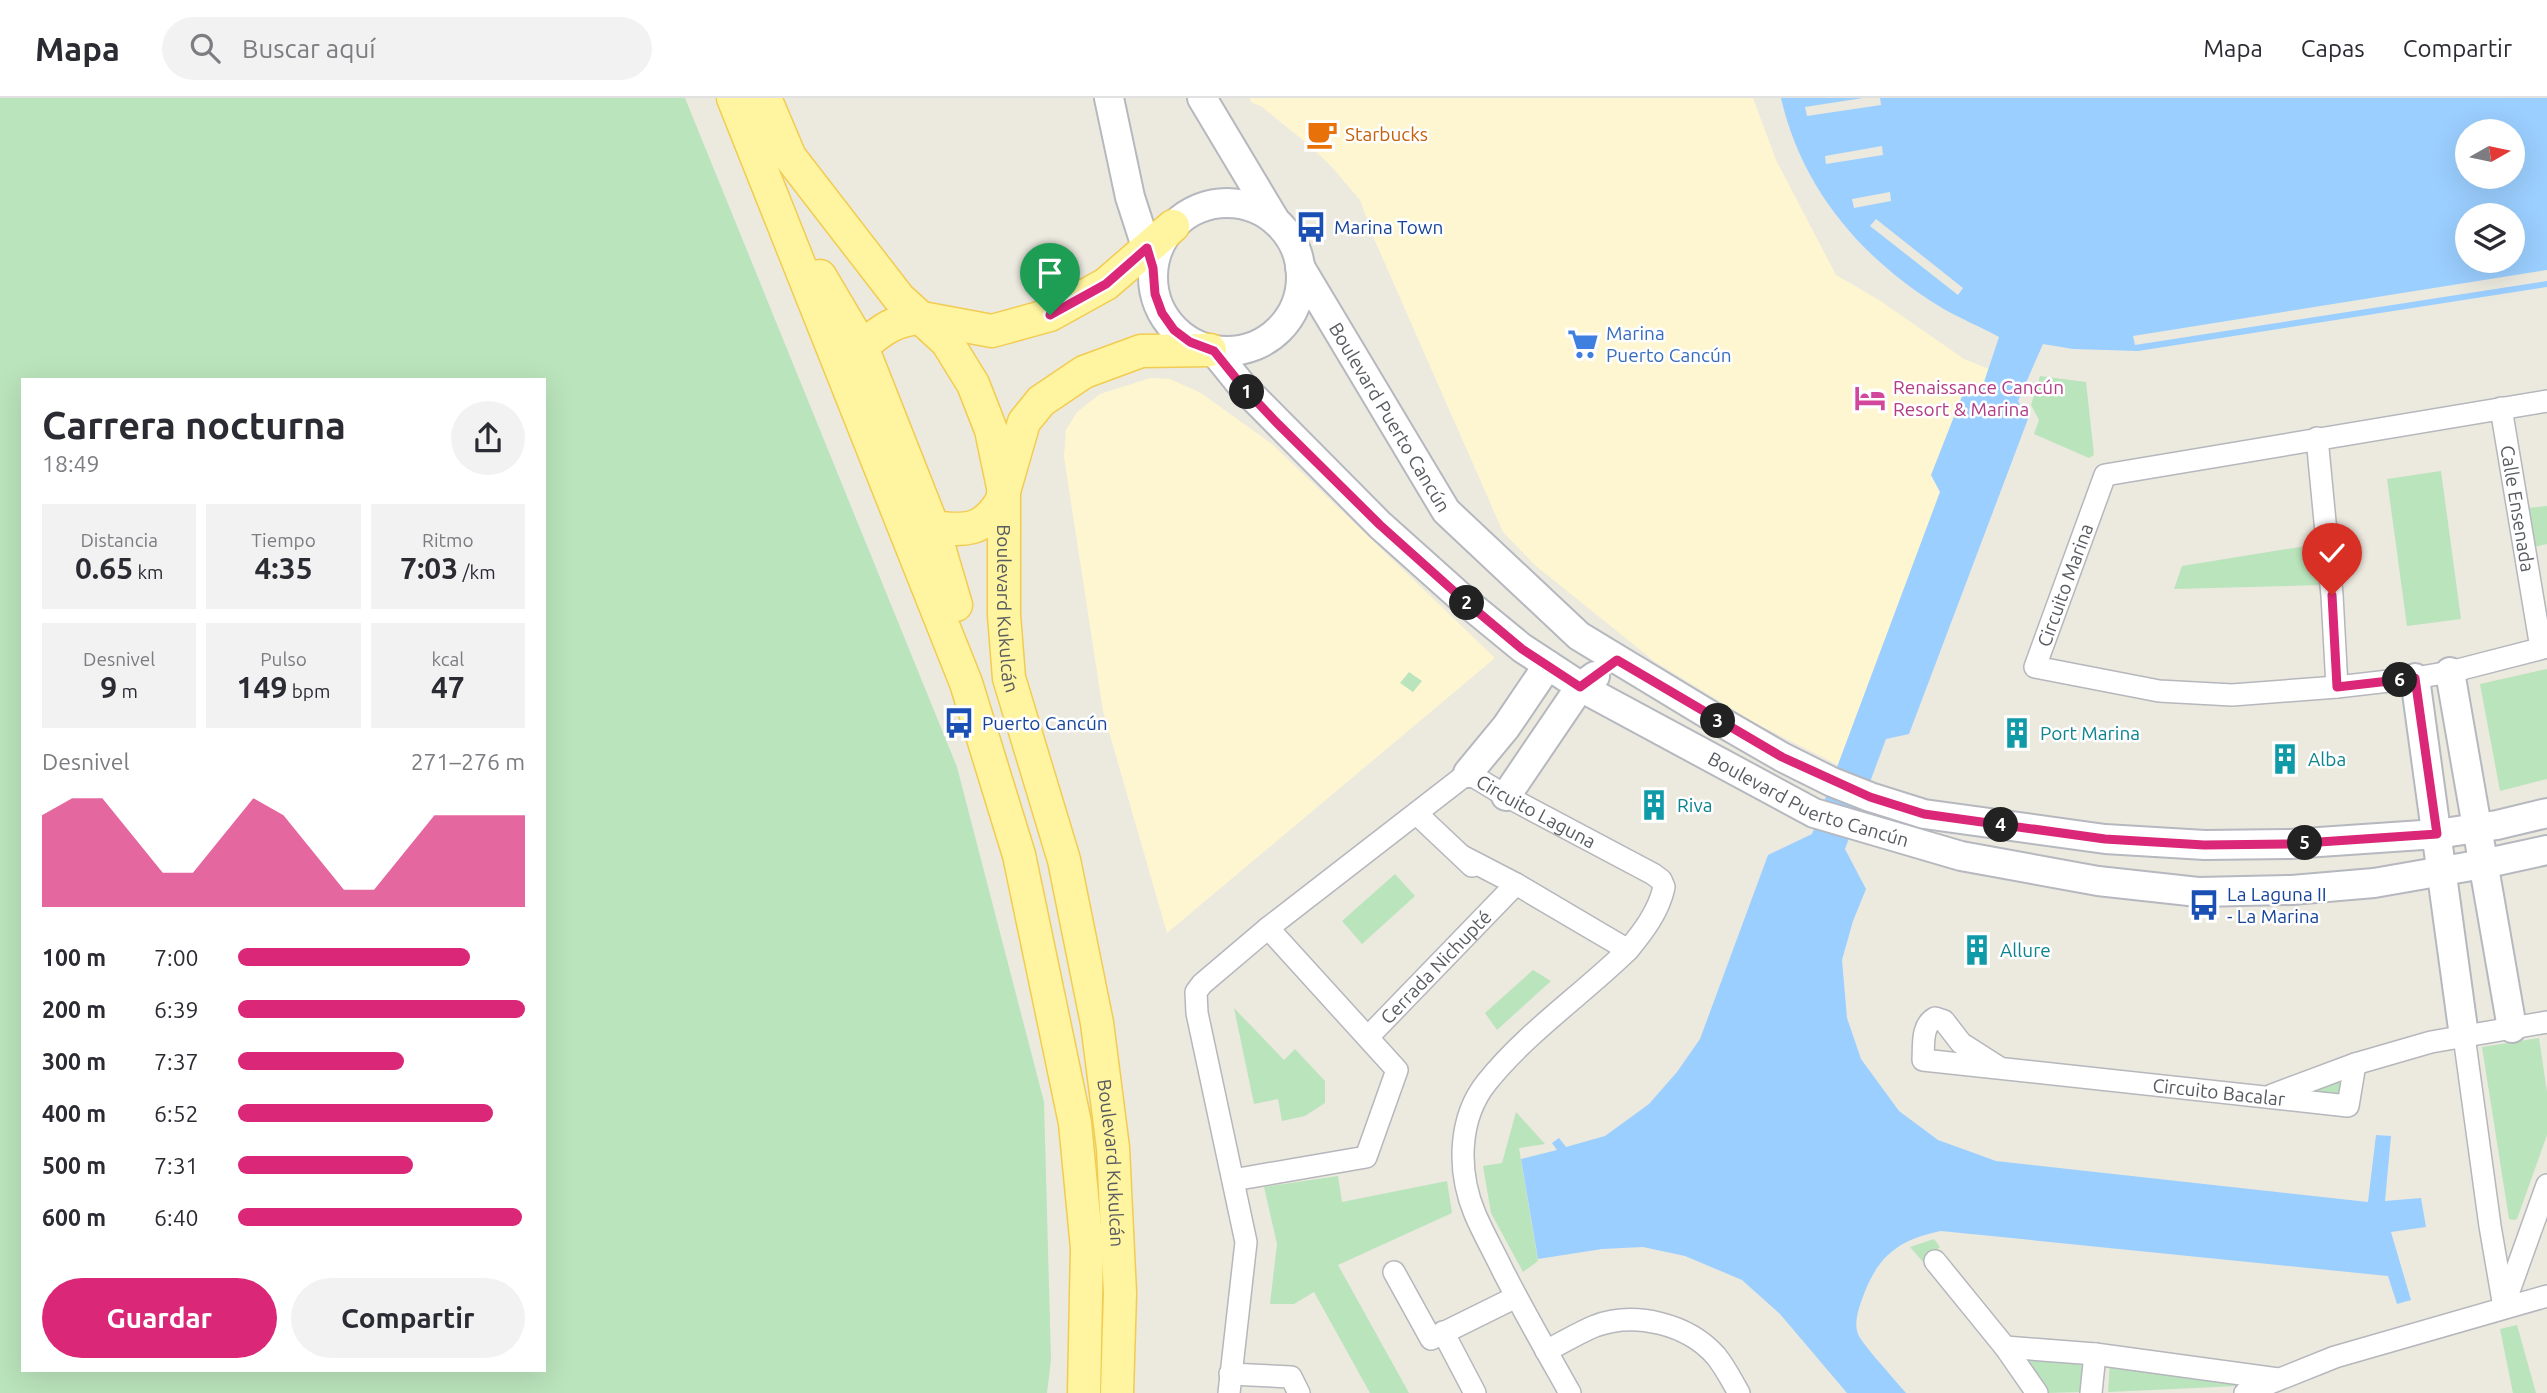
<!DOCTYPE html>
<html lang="es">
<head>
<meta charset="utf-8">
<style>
	:root { --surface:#fff; --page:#f2f2f3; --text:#2b2b33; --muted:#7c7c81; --line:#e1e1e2; --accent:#db2777 }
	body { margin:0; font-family:Ubuntu,sans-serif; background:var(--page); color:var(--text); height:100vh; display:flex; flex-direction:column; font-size:26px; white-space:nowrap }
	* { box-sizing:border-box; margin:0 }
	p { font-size:23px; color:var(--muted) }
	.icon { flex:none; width:38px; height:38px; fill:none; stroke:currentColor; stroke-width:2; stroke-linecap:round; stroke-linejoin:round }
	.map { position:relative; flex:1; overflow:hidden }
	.sheet { position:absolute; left:21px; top:280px; width:525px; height:994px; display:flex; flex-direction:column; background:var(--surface); border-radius:0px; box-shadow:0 7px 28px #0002 }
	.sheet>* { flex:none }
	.needle { width:46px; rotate:81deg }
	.tools { position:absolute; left:2455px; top:21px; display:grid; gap:14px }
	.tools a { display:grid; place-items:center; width:70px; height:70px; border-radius:50%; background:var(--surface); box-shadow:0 7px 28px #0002; font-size:35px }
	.pin { position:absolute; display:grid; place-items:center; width:60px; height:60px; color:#fff; margin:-72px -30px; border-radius:50% 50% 50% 0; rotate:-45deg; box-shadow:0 0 7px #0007 }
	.pin .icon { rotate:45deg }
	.km { position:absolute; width:35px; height:35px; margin:-18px; border-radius:50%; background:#222; color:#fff; font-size:19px; line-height:35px; text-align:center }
	.round { display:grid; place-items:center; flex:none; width:74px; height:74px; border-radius:37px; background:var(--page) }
	.head { display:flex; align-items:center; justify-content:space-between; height:119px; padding:0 21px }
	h1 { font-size:38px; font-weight:700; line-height:52px }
	.metrics { display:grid; grid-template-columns:repeat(3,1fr); gap:10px; height:119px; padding:7px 21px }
	.metrics div { display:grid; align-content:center; border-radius:0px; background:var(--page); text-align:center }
	.metrics b { font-size:30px; font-weight:700 }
	.metrics small { font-size:19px; font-weight:400 }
	.metrics p { font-size:19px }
	.chart { height:196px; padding:14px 21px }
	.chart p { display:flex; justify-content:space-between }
	.chart svg { width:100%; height:126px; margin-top:7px; fill:var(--accent); opacity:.7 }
	.cta { display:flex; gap:14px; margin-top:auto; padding:14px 21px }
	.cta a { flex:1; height:80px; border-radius:42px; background:var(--accent); color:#fff; font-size:28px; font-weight:700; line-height:80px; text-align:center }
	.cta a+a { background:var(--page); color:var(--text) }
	ul { padding:0 21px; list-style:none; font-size:23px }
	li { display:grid; grid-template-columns:112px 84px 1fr; align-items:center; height:52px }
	li i { height:18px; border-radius:9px; background:var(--accent) }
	header { display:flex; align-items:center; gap:42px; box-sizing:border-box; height:98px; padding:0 35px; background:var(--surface); border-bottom:2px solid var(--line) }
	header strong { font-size:33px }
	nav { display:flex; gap:38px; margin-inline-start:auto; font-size:24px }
	.search { width:490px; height:63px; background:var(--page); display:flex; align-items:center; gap:18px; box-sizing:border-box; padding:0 24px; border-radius:38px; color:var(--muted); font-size:26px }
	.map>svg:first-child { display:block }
	.commercial { fill:#fef6d1 }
	.green { fill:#bae4bc; fill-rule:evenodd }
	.water { fill:#9bcfff; fill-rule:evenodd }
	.pier { fill:#ece9df }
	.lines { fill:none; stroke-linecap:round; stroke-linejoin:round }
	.street-casing { stroke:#b5b7bc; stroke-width:24 }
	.secondary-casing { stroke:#b5b8be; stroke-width:32 }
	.primary-casing { stroke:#f2cc51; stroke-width:35 }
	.street { stroke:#fff; stroke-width:21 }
	.secondary { stroke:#fff; stroke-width:28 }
	.primary { stroke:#fff4a0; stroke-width:32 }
	.route-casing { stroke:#fff; stroke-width:14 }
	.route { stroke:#db2777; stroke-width:9 }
	.labels { text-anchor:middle; stroke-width:5; stroke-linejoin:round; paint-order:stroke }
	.food-label { font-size:19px; fill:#c56008; stroke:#fff; text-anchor:start }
	.transit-label { font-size:19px; fill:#164399; stroke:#fff; text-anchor:start }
	.shop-label { font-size:19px; fill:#366cbe; stroke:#fff; text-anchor:start }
	.hotel-label { font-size:19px; fill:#b23c85; stroke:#fff; text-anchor:start }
	.street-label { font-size:19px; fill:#585b60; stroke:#fff }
	.culture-label { font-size:19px; fill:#0d838f; stroke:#fff; text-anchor:start }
</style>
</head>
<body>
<header>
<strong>Mapa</strong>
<div class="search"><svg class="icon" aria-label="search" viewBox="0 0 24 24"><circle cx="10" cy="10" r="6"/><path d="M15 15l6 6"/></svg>Buscar aquí</div>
<nav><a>Mapa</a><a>Capas</a><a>Compartir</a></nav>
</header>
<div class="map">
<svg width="2547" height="1295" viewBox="0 0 2547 1295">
	<rect width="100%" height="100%" fill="#ece9df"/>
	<!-- commercial -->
	<path class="commercial" d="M1250,0h503l23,62 60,115 43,25 85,59 25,10 -6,16 -52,90 9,17 -102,273 -81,-41 -103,-63 -118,-95 -33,-34 -128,-291 -15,-41 -29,-34 -22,-21 -47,-38 -11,-5z
		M1150,280l20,1 31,14 71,51 223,214 -328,275 -64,-222 -39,-254 2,-27 11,-18 23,-18z"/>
	<!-- green -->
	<path class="green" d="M0,0h685l272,669 87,335 7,258 -4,33h-1047zM23,282h521v990h-521z
		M2040,278l46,6 8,73 -5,3 -55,-24 5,-14 -8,-15z
		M2441,373l20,148 -54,7 -20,-147z
		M2547,408v38l-13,3 -6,-39z
		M2318,446l3,41 -147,4 8,-23z
		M2547,571v110l-47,12 -20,-107z
		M1409,574l13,9 -9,11 -13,-9z
		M1395,776l20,22 -53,48 -20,-23z
		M1533,872l18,11 -54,49 -12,-17z
		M1234,910l50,52 11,-11 30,32v22l-20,13 -23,5 -4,-22 -24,5z
		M2539,940l8,54v43l-30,84 -4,1 -4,-1 -27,-172z
		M2339,978l3,24 -39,-10z
		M1516,1014l29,32 -26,4 19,113 -15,11 -32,-59 -8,-47 19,-3z
		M1338,1078l4,26 105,-21 5,32 -114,52 71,128h-39l-56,-101 -20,12h-24l7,-60 -13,-57z
		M1934,1141l6,8 -17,15 -13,-15z
		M2517,1227l19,68h-23l-13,-64z
		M2029,1258l56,6 -4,30 -35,1 -19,-28z
		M2110,1263l131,23 -3,2 -130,6z"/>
	<!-- water -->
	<path class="water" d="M1781,0h766v189l-409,64 -65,-2 -30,-5 -25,57 10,18 -119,315 -23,5 -41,110 21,40 -13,32 -11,39 5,58 14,41 38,52 39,29 58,21 372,41 8,-67 15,1 -6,65 36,-3 5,29 -35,5 20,68 -14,4 -9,-28 -447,-45c-45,9 -65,27 -80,71 -3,9 -7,22 -3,32 3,9 39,48 48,59h-59l-67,-79 -38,-34 -57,-24 -42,-9 -41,2 -64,10 -17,-100 36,-9 -5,-7 7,-5 7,9 39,-11 44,-32 28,-32 23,-33 68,-184 44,-21 128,-342 -9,-17 33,-84 19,-6 16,-48c-18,-10 -38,-18 -57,-29 -79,-48 -140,-118 -161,-210zM2468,33h45v46h-45zM2468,117h45v46h-45z"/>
	<!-- pier -->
	<path class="pier" d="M1863,0h17l1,7 -74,11 -2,-9z
		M1882,48l1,9 -57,9 -1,-8z
		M1890,94l1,9 -37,7 -2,-9z
		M1876,121l87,69 -5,7 -88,-69z
		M2547,172v11l-412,64 -2,-9z"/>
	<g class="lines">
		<defs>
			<g id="street">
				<path d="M2547,303l-442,74 -70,192 124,24 73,4 105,-8 78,-9 35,-6 97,-25"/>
				<path id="s1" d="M2501,310l40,240"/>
				<path d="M2317,340l15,157 5,92"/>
				<path d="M1417,716l55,52"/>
				<path d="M1462,758l54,28 112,66"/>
				<path id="s2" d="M1369,938l147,-152"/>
				<path d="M2464,938l26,190 14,81"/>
				<path id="s3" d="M2000,970l-39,-25 -17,-22 -9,-3c-14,8 -11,27 -12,42l425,46 7,-42"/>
				<path d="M2272,997l83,-31 76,-22 116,-20"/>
				<path d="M1233,1082l133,-23 31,-87 -129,-142"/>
				<path d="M1935,1163l70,86 32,46"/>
				<path d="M1394,1174l37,67 85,-42"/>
				<path d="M2504,1207l43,-120"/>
				<path d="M1443,1234l32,61"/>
				<path d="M2005,1249l90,7 183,25"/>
				<path d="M1546,1253c16,-8 32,-18 49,-25 40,-15 93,-2 121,30 9,11 16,25 23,37"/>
				<path d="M1230,1276l61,3 8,16"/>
				<path id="s4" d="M1229,1295l17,-151 -49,-229 -1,-21 6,-8 66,-56 200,-155 38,23 147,78 8,6 3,7c-5,24 -21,45 -36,63 -45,44 -102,83 -141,132 -29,36 -30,89 -12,132 8,19 19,38 28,57 21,41 44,81 67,122"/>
				<path d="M2091,1295l4,-39"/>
				<path d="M2245,1295l90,-36 212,-61"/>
			</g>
			<g id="secondary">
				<path d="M1109,0l21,99 23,71"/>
				<path d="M1202,0l73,122"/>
				<circle cx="1227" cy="179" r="74"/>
				<path id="s5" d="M1300,169l146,244 133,125 132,80 71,41 50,25 38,15 54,17 181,25 100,6 85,-1 147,-10 60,-9 50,-12"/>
				<path id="s6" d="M1214,253l29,36 137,138 86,77 56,46 64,42 228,123 147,43 137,25 100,11 94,-2 82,-7 109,-19 64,-14"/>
				<path d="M2450,574l62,356"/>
				<path d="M2415,580l49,358"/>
				<path d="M1468,675l38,-46 42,-62"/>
				<path d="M1506,698l74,-109 15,-11"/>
			</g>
			<g id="primary">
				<path d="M733,0l233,585 53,172 56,268 12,125 -3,145"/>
				<path id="s7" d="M765,0l25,59 109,141 48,44 26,42 18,46 13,62v123l5,63 55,182 33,163 16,125 7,145 -3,100"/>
				<path d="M820,178l42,71 71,180 23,78"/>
				<path d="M862,249c19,-17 34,-28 60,-29l70,13 58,-16 56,-31 67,-58"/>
				<path d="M933,429c31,4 50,5 68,-25l23,-80 17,-21 43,-29 57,-21 69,-1"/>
			</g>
		</defs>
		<!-- street casing -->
		<use href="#street" class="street-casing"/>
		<!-- secondary casing -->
		<use href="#secondary" class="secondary-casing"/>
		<!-- primary casing -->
		<use href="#primary" class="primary-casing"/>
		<!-- street -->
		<use href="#street" class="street"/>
		<!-- secondary -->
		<use href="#secondary" class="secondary"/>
		<!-- primary -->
		<use href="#primary" class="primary"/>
	</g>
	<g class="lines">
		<defs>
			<path id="route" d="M1050,217l56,-31 41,-36 6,20 2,26 7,19 12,17 16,12 24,9 29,36 33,35 104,103 86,77 56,47 58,38 37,-27 165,97 88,40 54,17 181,25 99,6 86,-1 147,-10 -22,-156 -78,9 -5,-92"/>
		</defs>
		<!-- route casing -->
		<use href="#route" class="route-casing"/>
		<!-- route -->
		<use href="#route" class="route"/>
	</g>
	<!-- icons -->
	<defs>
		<symbol id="cafe-bare" viewBox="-9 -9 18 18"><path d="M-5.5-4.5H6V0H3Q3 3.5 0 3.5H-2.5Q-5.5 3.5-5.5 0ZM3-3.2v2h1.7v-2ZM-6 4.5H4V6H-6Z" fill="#e8710a" stroke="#fff" stroke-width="2.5" paint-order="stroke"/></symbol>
		<symbol id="bus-bare" viewBox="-9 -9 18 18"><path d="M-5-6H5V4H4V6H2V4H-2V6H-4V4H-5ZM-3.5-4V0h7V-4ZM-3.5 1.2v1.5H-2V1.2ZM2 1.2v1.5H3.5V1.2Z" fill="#1a4fb4" stroke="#fff" stroke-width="2.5" paint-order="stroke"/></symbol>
		<symbol id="supermarket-bare" viewBox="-9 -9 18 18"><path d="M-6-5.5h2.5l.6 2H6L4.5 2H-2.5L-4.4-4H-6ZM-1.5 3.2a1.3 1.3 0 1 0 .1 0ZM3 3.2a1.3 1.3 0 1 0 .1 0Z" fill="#3f7fe0" stroke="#fff" stroke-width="2.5" paint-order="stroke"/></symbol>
		<symbol id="hotel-bare" viewBox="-9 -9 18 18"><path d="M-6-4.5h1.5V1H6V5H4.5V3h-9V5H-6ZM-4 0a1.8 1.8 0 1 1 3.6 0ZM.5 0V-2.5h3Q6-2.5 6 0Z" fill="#d1479c" stroke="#fff" stroke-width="2.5" paint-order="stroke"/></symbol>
		<symbol id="building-bare" viewBox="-9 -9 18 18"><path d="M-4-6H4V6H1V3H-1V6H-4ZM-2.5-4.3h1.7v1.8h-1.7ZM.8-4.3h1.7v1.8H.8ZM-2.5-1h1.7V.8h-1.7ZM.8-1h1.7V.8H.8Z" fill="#0f9aa8" stroke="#fff" stroke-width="2.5" paint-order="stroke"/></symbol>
	</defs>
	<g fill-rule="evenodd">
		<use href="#cafe-bare" x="1300" y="14" width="44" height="44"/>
		<use href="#bus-bare" x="1289" y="107" width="44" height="44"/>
		<use href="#supermarket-bare" x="1561" y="224" width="44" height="44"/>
		<use href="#hotel-bare" x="1848" y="278" width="44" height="44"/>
		<use href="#bus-bare" x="937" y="603" width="44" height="44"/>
		<use href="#building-bare" x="1995" y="613" width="44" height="44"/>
		<use href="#building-bare" x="2263" y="639" width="44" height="44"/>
		<use href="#building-bare" x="1632" y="685" width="44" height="44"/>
		<use href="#bus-bare" x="2182" y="785" width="44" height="44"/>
		<use href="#building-bare" x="1955" y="830" width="44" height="44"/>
	</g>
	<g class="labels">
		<!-- food labels -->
		<g class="food-label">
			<text x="1345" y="43">Starbucks</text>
		</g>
		<!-- transit labels -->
		<g class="transit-label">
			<text x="1334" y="136">Marina Town</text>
			<text x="982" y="632">Puerto Cancún</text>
			<text x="2227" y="803">La Laguna II<tspan x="2227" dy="22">- La Marina</tspan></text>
		</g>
		<!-- shop labels -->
		<g class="shop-label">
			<text x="1606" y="242">Marina<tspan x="1606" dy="22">Puerto Cancún</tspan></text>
		</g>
		<!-- hotel labels -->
		<g class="hotel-label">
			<text x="1893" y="296">Renaissance Cancún<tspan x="1893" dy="22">Resort &amp; Marina</tspan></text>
		</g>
		<!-- street labels -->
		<g class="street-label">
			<text dy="7" stroke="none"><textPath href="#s5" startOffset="175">Boulevard Puerto Cancún</textPath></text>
			<text dy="7" stroke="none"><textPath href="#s1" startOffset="102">Calle Ensenada</textPath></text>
			<text transform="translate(2065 487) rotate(-70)" y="7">Circuito Marina</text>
			<text dy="7" stroke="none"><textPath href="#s7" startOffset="586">Boulevard Kukulcán</textPath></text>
			<text dy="7" stroke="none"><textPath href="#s6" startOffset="754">Boulevard Puerto Cancún</textPath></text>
			<text dy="7" stroke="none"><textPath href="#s4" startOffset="835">Circuito Laguna</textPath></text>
			<text dy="7" stroke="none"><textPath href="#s2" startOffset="96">Cerrada Nichupté</textPath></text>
			<text dy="7" stroke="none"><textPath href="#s3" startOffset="427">Circuito Bacalar</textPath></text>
			<text dy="7" stroke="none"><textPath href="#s7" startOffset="1153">Boulevard Kukulcán</textPath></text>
		</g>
		<!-- culture labels -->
		<g class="culture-label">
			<text x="2040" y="642">Port Marina</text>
			<text x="2308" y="668">Alba</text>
			<text x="1677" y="714">Riva</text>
			<text x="2000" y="859">Allure</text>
		</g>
	</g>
</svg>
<div class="tools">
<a><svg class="needle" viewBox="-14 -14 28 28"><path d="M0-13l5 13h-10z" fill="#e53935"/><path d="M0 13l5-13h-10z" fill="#7c7c81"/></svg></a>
<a><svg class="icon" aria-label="layers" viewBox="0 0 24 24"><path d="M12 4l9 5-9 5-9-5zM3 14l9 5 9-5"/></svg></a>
</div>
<div class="pin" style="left:1050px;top:217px;background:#1e9e55"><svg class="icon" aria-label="arrive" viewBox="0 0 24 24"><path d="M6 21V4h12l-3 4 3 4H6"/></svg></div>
<div class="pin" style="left:2332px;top:497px;background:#d93025"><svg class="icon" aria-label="check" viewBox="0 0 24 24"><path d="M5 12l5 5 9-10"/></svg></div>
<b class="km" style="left:1247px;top:294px">1</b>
<b class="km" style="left:1467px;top:505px">2</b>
<b class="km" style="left:1718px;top:623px">3</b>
<b class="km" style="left:2001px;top:727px">4</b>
<b class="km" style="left:2305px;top:745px">5</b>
<b class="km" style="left:2400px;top:582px">6</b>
<section class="sheet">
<div class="head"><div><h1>Carrera nocturna</h1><p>18:49</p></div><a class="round"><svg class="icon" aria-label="share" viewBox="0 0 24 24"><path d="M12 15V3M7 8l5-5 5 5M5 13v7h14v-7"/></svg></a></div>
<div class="metrics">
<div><p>Distancia</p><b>0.65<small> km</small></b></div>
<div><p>Tiempo</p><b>4:35</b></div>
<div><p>Ritmo</p><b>7:03<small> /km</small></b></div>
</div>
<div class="metrics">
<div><p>Desnivel</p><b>9<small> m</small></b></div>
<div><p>Pulso</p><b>149<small> bpm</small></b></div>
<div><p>kcal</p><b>47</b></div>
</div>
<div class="chart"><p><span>Desnivel</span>271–276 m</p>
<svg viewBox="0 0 160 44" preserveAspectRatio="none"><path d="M0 44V12L10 6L20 6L30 19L40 32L50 32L60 19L70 6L80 12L90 25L100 38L110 38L120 25L130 12L140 12L150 12L160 12V44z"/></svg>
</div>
<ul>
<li><b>100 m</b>7:00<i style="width:81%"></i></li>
<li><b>200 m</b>6:39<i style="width:100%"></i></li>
<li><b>300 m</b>7:37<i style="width:58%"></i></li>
<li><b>400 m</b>6:52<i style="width:89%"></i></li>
<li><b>500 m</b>7:31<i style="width:61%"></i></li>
<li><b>600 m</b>6:40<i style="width:99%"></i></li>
</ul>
<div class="cta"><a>Guardar</a><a>Compartir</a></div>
</section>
</div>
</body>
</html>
